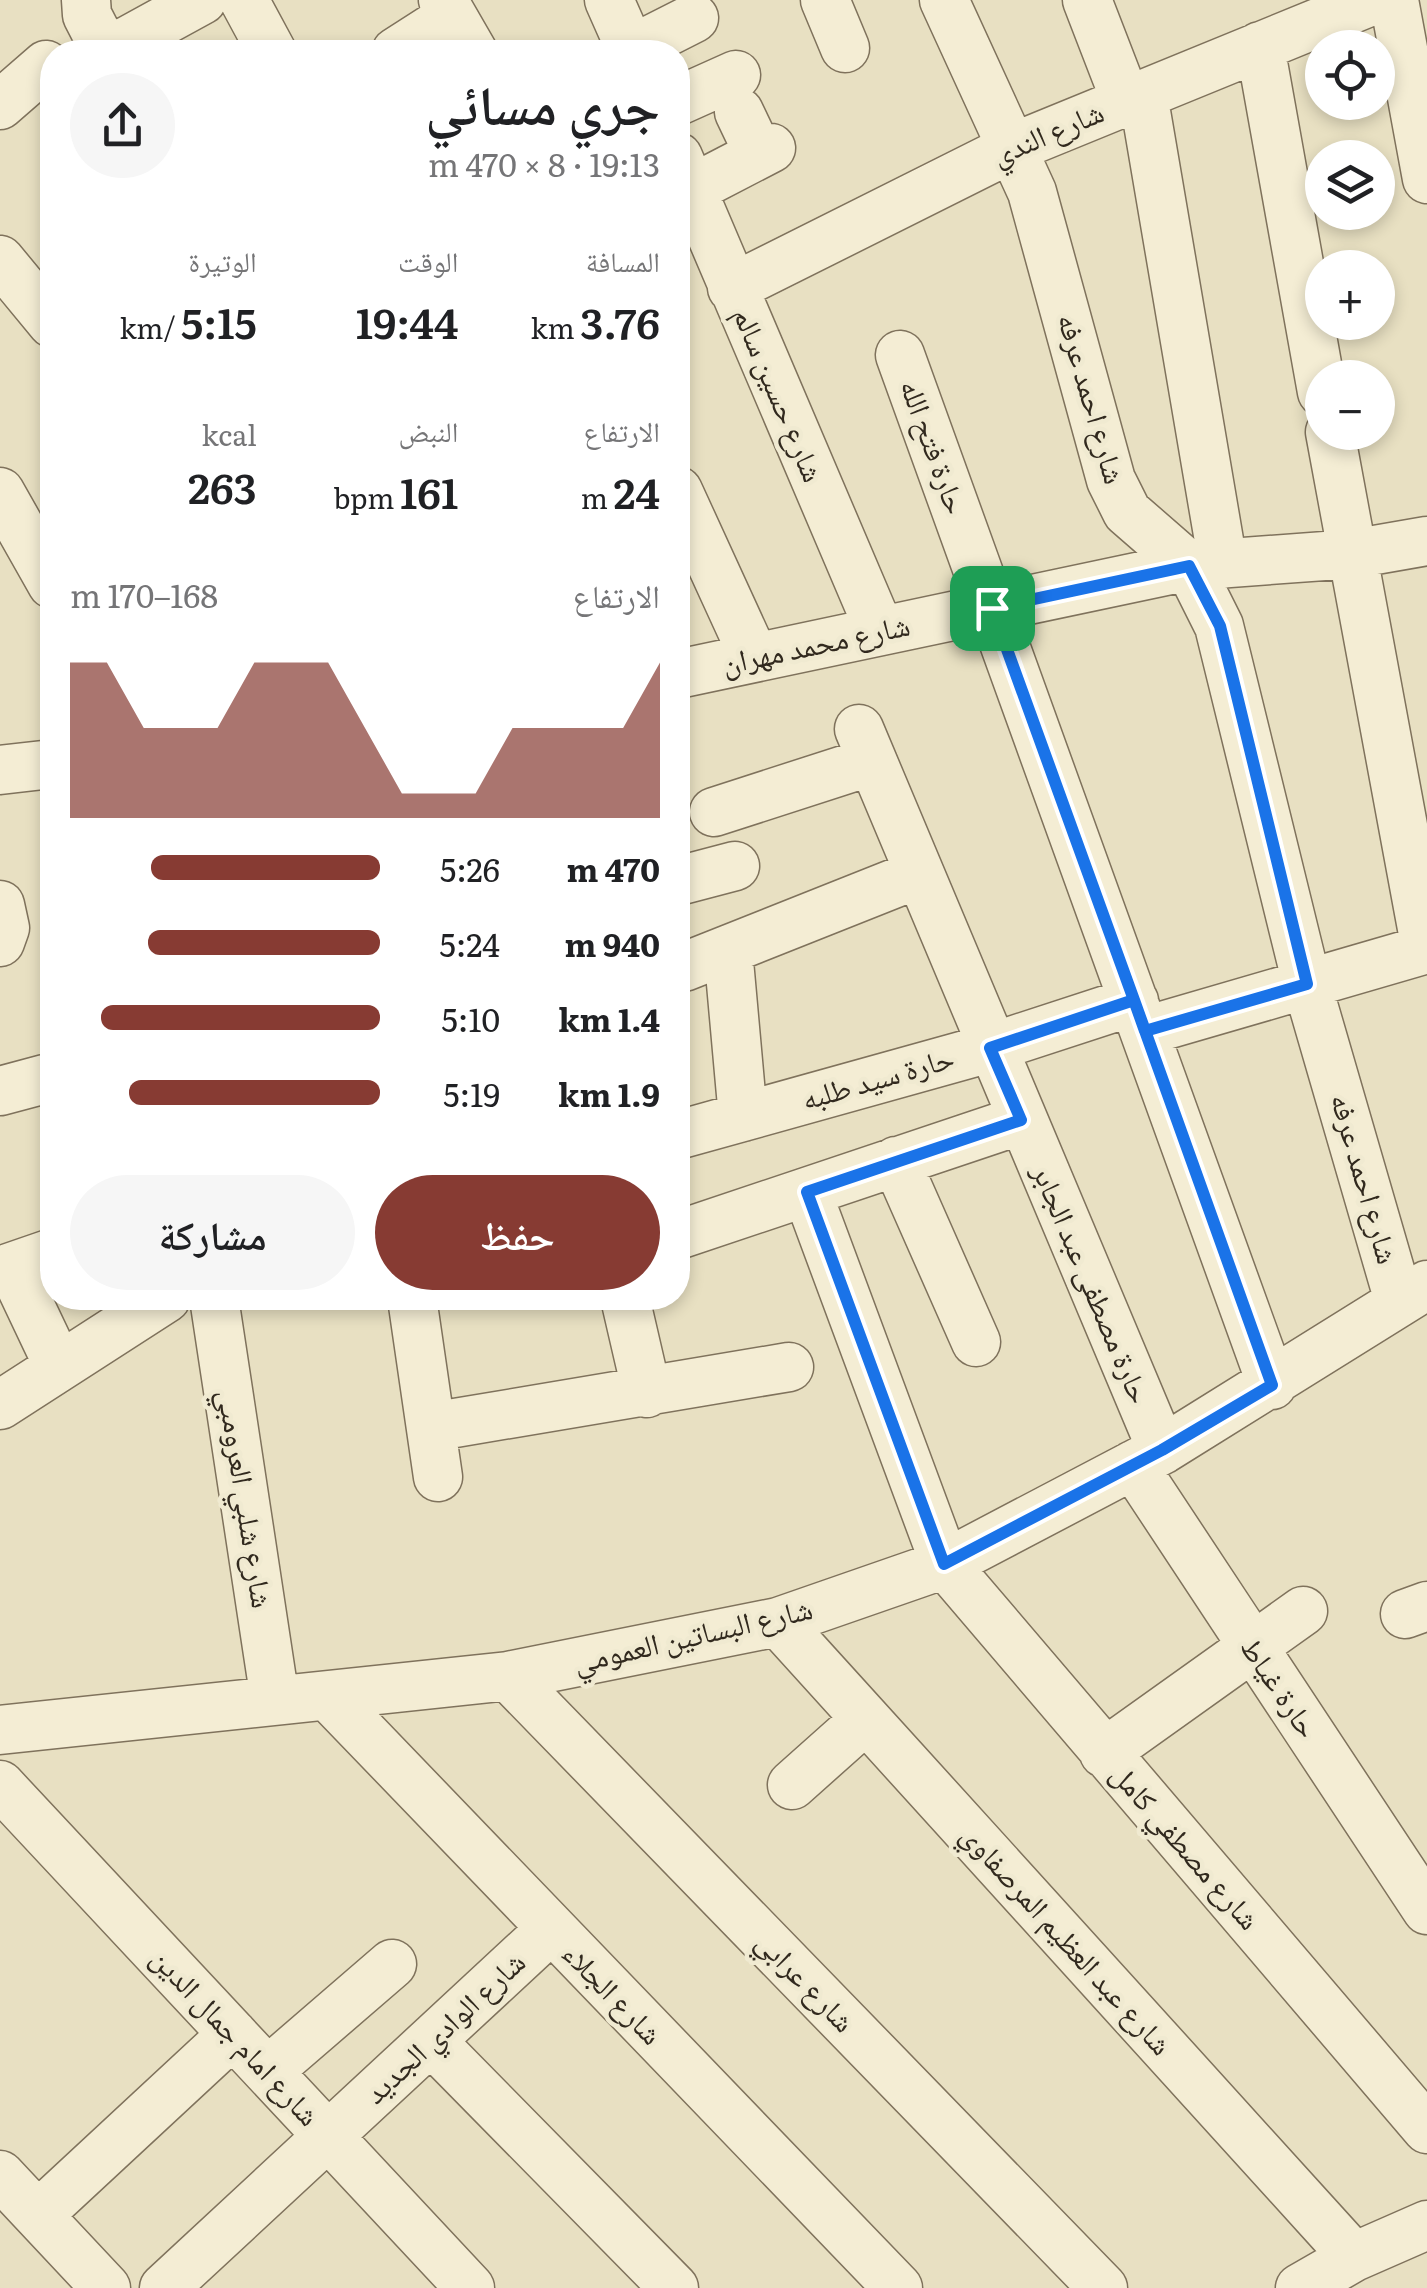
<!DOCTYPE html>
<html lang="ar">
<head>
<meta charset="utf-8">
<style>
	:root { --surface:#fff; --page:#f6f6f6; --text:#202124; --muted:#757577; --accent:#873b33 }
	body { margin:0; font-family:Literata,"Noto Naskh Arabic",serif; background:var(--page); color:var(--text); direction:rtl; height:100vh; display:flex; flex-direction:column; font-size:38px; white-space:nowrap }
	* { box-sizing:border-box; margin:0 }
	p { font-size:32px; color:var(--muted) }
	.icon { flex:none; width:55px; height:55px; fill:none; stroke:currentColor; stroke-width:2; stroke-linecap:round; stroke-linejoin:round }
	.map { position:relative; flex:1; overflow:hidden; direction:ltr }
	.sheet { position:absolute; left:40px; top:40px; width:650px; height:1270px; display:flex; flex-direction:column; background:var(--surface); border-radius:40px; box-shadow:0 5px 15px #0003; direction:rtl }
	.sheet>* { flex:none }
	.buttons { position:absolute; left:1305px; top:30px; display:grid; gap:20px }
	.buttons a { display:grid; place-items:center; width:90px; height:90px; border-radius:50%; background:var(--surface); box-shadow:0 5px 15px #0003; font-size:50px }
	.pin { position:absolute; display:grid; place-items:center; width:85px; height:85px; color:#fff; margin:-42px; border-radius:20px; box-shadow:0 5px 15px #0006 }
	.round { display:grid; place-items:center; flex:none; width:105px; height:105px; border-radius:52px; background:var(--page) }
	.overview { display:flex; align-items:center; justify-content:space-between; height:170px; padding:0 30px }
	h1 { font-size:55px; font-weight:600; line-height:75px }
	.metrics { display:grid; grid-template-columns:repeat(3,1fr); gap:15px; height:170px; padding:10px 30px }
	.metrics div { display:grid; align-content:center }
	.metrics b { font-size:42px; font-weight:600 }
	.metrics small { font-size:28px; font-weight:400 }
	.metrics p { font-size:28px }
	.chart { height:280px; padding:20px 30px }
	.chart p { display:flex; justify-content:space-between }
	.chart svg { width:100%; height:180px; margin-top:10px; fill:var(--accent); opacity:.7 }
	.primary-button { display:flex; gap:20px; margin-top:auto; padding:20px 30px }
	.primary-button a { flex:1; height:115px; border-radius:60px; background:var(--accent); color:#fff; font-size:40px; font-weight:600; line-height:115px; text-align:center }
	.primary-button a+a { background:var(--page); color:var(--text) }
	ul { padding:0 30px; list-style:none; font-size:32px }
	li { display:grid; grid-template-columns:160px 120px 1fr; align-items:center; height:75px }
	li i { height:25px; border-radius:12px; background:var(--accent) }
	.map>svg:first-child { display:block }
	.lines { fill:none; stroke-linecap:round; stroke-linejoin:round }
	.minor-casing { stroke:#7f725c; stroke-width:51 }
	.minor { stroke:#f4edd4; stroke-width:48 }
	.route-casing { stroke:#fff; stroke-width:20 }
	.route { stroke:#1a73e8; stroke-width:12 }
	.labels { text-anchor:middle; stroke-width:9; stroke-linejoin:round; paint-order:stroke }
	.street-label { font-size:30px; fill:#31291e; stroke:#f0ead1 }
</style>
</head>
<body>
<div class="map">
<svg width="1427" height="2288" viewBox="0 0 1427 2288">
	<rect width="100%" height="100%" fill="#e8e0c2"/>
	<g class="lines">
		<defs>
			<path id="minor" d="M86,0l1,15 19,37
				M244,0l28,52
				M443,0l30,52
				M609,0l23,52
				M825,0l20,48
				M944,0l88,192 79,288 16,32 62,54 30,60 88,358 92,317
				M1087,0l39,101
				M1394,0l33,179
				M1260,46l62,346
				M631,50l63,-32
				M107,52l95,-52
				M396,52l56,-36
				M1143,94l80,470
				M678,101l58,-26
				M0,105l46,-40
				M739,112l20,42
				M678,157l202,474
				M692,189l79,-41
				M0,260l52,63
				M732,288l280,-140 362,-148
				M900,355l372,1030
				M1330,432l96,518
				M678,491l76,166
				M0,492l52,92
				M678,674l511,-108 163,-12 75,-13
				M859,729l303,721
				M0,770l52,-6
				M714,812l158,-51
				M678,881l57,-15
				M0,905l5,23 -5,14
				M728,950l15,167
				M684,967l234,-93
				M1145,1031l282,-82
				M0,1091l45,-12
				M678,1135l312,-87 144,-47
				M896,1161l80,181
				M807,1192l138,372 482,565
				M678,1235l343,-115
				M13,1270l46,97
				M0,1271l52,-18
				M214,1298l61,402
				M412,1298l26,179
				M625,1298l22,95
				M0,1405l166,-107
				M431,1427l358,-60
				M1133,1465l294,445
				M1405,1614l22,-8
				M778,1622l576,635
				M508,1676l595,612
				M329,1697l569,591
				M0,1730l508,-54 270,-54 167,-58 217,-114 265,-165
				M1104,1753l199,-142
				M0,1785l470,503
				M792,1785l74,-66
				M432,2042l242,246
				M268,2071l124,-107
				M0,2175l106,113
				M38,2215l195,-181
				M164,2288l386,-358
				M1300,2288l54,-31 73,-32"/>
		</defs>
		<!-- minor casing -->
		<use href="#minor" class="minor-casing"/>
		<!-- minor -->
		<use href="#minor" class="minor"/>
	</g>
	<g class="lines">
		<defs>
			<path id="route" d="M992,608l142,392c46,129 92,257 138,385l-110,65 -218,114 -137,-372 214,-72 -31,-72 144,-48 11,31 162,-47 -87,-358 -31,-60 -197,42"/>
		</defs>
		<!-- route casing -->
		<use href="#route" class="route-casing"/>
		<!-- route -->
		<use href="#route" class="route"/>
	</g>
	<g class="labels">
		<!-- street labels -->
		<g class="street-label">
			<text transform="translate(1048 134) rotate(-23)" y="10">شارع الندي</text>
			<text transform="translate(778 395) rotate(67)" y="10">شارع حسين سالم</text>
			<text transform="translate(1091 399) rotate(74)" y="10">شارع احمد عرفه</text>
			<text transform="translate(933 447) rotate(70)" y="10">حارة فتح الله</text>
			<text transform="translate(816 645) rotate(-12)" y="10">شارع محمد مهران</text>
			<text transform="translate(878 1079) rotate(-16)" y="10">حارة سيد طلبه</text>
			<text transform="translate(1364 1179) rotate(74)" y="10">شارع احمد عرفه</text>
			<text transform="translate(1091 1284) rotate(67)" y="10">حارة مصطفى عبد الجابر</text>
			<text transform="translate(245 1499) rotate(81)" y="10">شارع شلبي العرومبي</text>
			<text transform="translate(693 1636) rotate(-13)" y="10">شارع البساتين العمومي</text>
			<text transform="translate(1279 1688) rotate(56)" y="10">حارة غياط</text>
			<text transform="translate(1185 1847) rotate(49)" y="10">شارع مصطفي كامل</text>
			<text transform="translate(1066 1940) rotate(48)" y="10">شارع عبد العظيم المرصفاوي</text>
			<text transform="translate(805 1982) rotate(46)" y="10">شارع عرابي</text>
			<text transform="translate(612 1994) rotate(46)" y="10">شارع الجلاء</text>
			<text transform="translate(445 2028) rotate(-43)" y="10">شارع الوادي الجديد</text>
			<text transform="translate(235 2037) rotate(47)" y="10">شارع امام جمال الدين</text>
		</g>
	</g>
</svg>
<div class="buttons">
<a><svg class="icon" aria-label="locate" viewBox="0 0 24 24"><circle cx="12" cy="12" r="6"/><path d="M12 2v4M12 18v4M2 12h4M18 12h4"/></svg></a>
<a><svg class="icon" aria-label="layers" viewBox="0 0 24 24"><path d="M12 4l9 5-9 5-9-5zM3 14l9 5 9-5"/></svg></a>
<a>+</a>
<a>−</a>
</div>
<div class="pin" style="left:992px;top:608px;background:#1e9e55"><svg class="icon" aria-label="arrive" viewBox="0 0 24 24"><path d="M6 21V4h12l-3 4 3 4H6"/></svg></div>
<section class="sheet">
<div class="overview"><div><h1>جري مسائي</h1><p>19:13 · 8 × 470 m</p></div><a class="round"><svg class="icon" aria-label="share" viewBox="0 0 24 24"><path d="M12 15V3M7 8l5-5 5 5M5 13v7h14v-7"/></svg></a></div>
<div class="metrics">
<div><p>المسافة</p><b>3.76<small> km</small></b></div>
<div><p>الوقت</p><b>19:44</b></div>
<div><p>الوتيرة</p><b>5:15<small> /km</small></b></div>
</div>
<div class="metrics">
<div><p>الارتفاع</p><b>24<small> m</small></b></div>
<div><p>النبض</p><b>161<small> bpm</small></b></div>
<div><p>kcal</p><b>263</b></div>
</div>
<div class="chart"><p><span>الارتفاع</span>168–170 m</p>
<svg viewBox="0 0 160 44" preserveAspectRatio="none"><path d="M0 44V6L10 6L20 22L30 22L40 22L50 6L60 6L70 6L80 22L90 38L100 38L110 38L120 22L130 22L140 22L150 22L160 6V44z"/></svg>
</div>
<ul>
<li><b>470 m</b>5:26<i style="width:74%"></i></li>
<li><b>940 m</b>5:24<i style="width:75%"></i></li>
<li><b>1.4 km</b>5:10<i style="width:90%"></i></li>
<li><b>1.9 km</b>5:19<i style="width:81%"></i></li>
</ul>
<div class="primary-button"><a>حفظ</a><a>مشاركة</a></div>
</section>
</div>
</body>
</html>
